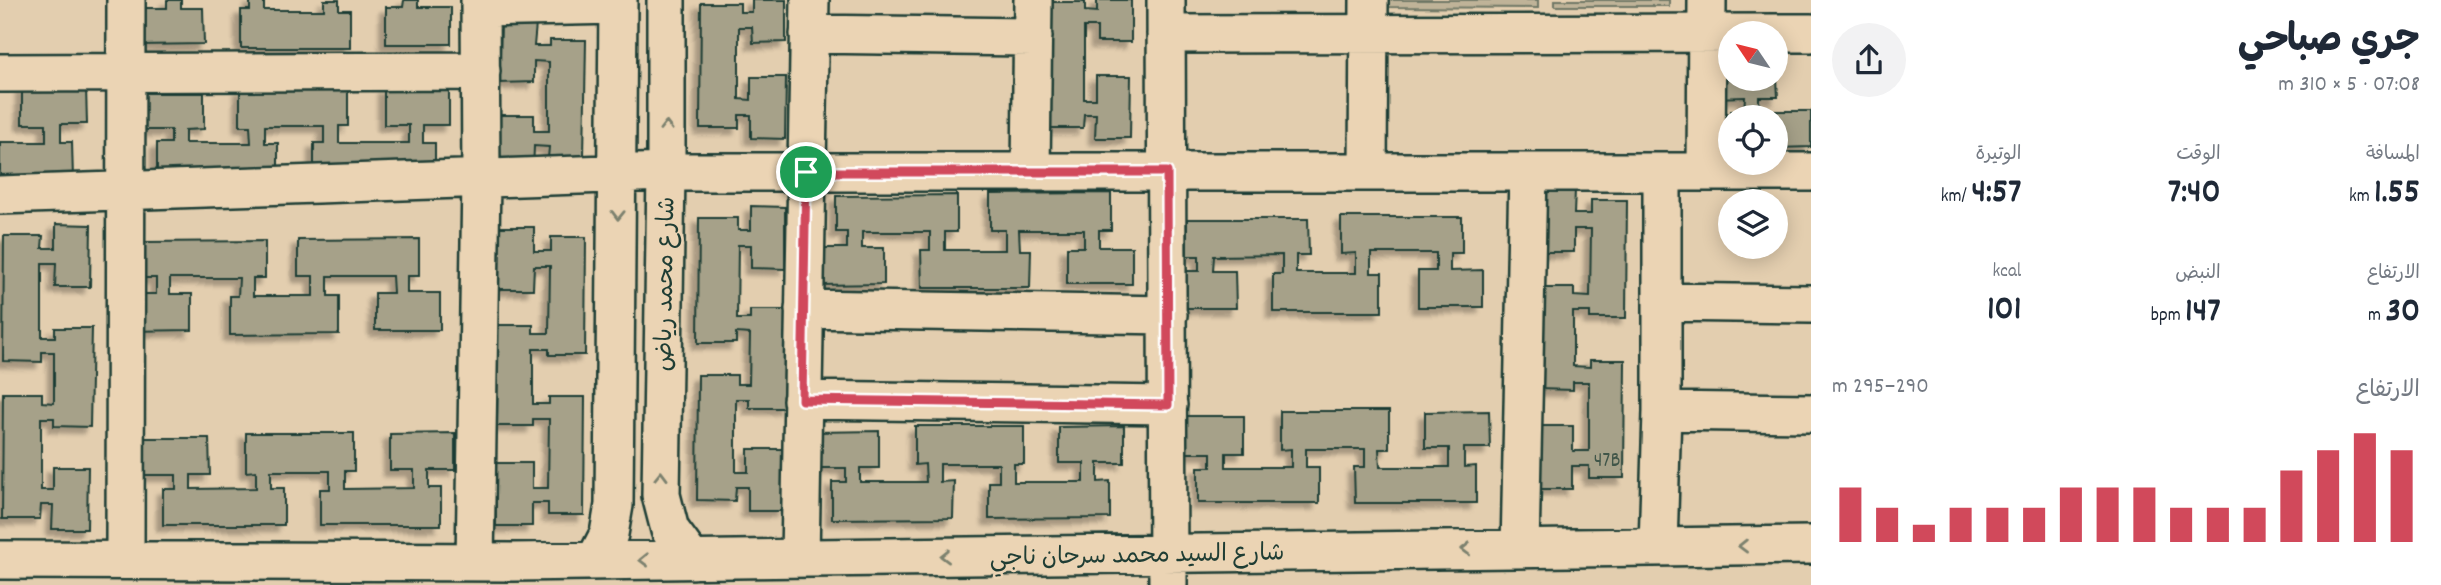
<!DOCTYPE html>
<html lang="ar">
<head>
<meta charset="utf-8">
<style>
	:root { --surface:#fff; --page:#f2f2f3; --text:#1f2937; --muted:#747a83; --accent:#d1495b }
	body { margin:0; font-family:Dekko,"Playpen Sans Arabic",sans-serif; background:var(--page); color:var(--text); direction:rtl; height:100vh; display:flex; flex-direction:column; font-size:26px; white-space:nowrap }
	* { box-sizing:border-box; margin:0 }
	p { font-size:23px; color:var(--muted) }
	.icon { flex:none; width:38px; height:38px; fill:none; stroke:currentColor; stroke-width:2; stroke-linecap:round; stroke-linejoin:round }
	.map { position:relative; flex:1; overflow:hidden; direction:ltr }
	.side { display:flex; flex-direction:column; background:var(--surface); width:630px }
	.side>* { flex:none }
	.needle { width:46px; rotate:305deg }
	.fabs { position:absolute; left:1718px; top:21px; display:grid; gap:14px }
	.fabs a { display:grid; place-items:center; width:70px; height:70px; border-radius:50%; background:var(--surface); box-shadow:0 4px 18px #0003; font-size:35px }
	.pin { position:absolute; display:grid; place-items:center; width:60px; height:60px; color:#fff; margin:-30px; border:4px solid #fff; border-radius:50%; box-shadow:0 2px 7px #0007 }
	.round { display:grid; place-items:center; flex:none; width:74px; height:74px; border-radius:37px; background:var(--page) }
	.summary { display:flex; align-items:center; justify-content:space-between; height:119px; padding:0 21px }
	h1 { font-size:38px; font-weight:700; line-height:52px }
	.figures { display:grid; grid-template-columns:repeat(3,1fr); gap:10px; height:119px; padding:7px 21px }
	.figures div { display:grid; align-content:center }
	.figures b { font-size:35px; font-weight:700 }
	.figures small { font-size:19px; font-weight:400 }
	.figures p { font-size:19px }
	.chart { height:196px; padding:14px 21px }
	.chart p { display:flex; justify-content:space-between }
	.chart svg { width:100%; height:126px; margin-top:7px; stroke:var(--accent); stroke-width:6 }
	main { display:flex; flex:1; min-height:0 }
	.map>svg:first-child { display:block }
	.green { fill:#bfb398; stroke:#6f7866; stroke-width:2 }
	.building { fill:#a6a189; stroke:#1f3d34; stroke-width:2; filter:url(#shadow) }
	.lines { fill:none; stroke-linecap:round; stroke-linejoin:round }
	.minor-casing { stroke:#1f3d34; stroke-width:42 }
	.minor { stroke:#ebd4b4; stroke-width:37 }
	.oneway { stroke:#7b816e }
	.route-casing { stroke:#fff; stroke-width:14 }
	.route { stroke:#d1495b; stroke-width:9 }
	.labels { text-anchor:middle; stroke-width:5; stroke-linejoin:round; paint-order:stroke }
	.number-label { font-size:21px; fill:#415649 }
	.street-label { font-size:24px; fill:#1f3d34; stroke:#ebd4b4 }
</style>
</head>
<body>
<main>
<section class="side">
<div class="summary"><div><h1>جري صباحي</h1><p>07:08 · 5 × 310 m</p></div><a class="round"><svg class="icon" aria-label="share" viewBox="0 0 24 24"><path d="M12 15V3M7 8l5-5 5 5M5 13v7h14v-7"/></svg></a></div>
<div class="figures">
<div><p>المسافة</p><b>1.55<small> km</small></b></div>
<div><p>الوقت</p><b>7:40</b></div>
<div><p>الوتيرة</p><b>4:57<small> /km</small></b></div>
</div>
<div class="figures">
<div><p>الارتفاع</p><b>30<small> m</small></b></div>
<div><p>النبض</p><b>147<small> bpm</small></b></div>
<div><p>kcal</p><b>101</b></div>
</div>
<div class="chart"><p><span>الارتفاع</span>290–295 m</p>
<svg viewBox="0 0 160 44" preserveAspectRatio="none"><path d="M5 44V25M15 44V32M25 44V38M35 44V32M45 44V32M55 44V32M65 44V25M75 44V25M85 44V25M95 44V32M105 44V32M115 44V32M125 44V19M135 44V12M145 44V6M155 44V12"/></svg>
</div>
</section>
<div class="map">
<svg width="1811" height="585" viewBox="0 0 1811 585">
	<defs>
		<filter id="shadow"><feDropShadow dx="-6" dy="6" stdDeviation="2" flood-color="#0004"/></filter>
	</defs>
	<rect width="100%" height="100%" fill="#e3ceaf"/>
	<filter id="ink" filterUnits="userSpaceOnUse"><feTurbulence type="fractalNoise" baseFrequency=".0143" numOctaves="2"/><feDisplacementMap in="SourceGraphic" scale="14" xChannelSelector="R" yChannelSelector="G"/><feConvolveMatrix kernelMatrix="1 2 1 2 8 2 1 2 1" color-interpolation-filters="sRGB"/></filter>
	<g filter="url(#ink)">
		<!-- green -->
		<path class="green" d="M1387,0h151v8l-152,-1z
			M1555,0h114v6h-114z"/>
		<!-- building -->
		<path class="building" d="M167,0h14v8h22l1,36 -65,1v-37h28z
			M250,0h14v10h60v-10h15v10h11v38h-109v-38h9z
			M404,0h14v7h33v37h-65v-37h17z
			M752,0h34v42l-33,1 -1,-16h-13v72l12,1v-23h35l-1,62 -34,-1v-23h-12v13h-39l1,-125h39v9h12z
			M1097,0h34v42h-34v-15h-13v72h12v-23h35l-1,62h-35l1,-24h-12l-1,14h-38l1,-126h39v9l12,1z
			M536,24l-2,22h16v-6h36l-2,118h-36l1,-11 -15,-1 -1,26h-35v-57h36v16h15v-69l-15,-1v21l-35,1 2,-58z
			M1776,60l2,37h-19v14h52v36l-35,1v-31h-45v-6h13l1,-14 -32,1v-37h18v18h45z
			M22,87h64l1,37h-26v18h11l1,37h-73v-37h46v-18h-24z
			M348,87v39h-9v17h70v-18h-25v-37h65v37h-26v18h12v37h-121v-37h10v-17h-59v17h13v37h-121v-37h14v-13h-32v-37h65v36l-19,1v13h66l-1,-17h-10v-38z
			M1538,190h37l-1,24h17v-14h36l-1,118h-36v-6h-17v54l17,1v-7h35l-1,118h-35v-12h-17v23h-36l1,-63h36v25h16v-69h-16v8l-36,-1 1,-101h36v8l16,1 1,-68h-17v23h-36z
			M1111,193v37h-12v17h33v37h-65v-37h17v-17h-65l1,20h11l-1,38h-108l-1,-38h9v-18h-68v16h22v36l-65,1v-37h28v-16h-11v-36l121,-1v37h-12v18h60v-20h-15v-36z
			M751,206l34,1v62l-34,-1v-23h-13l-1,74h13v-9h36l-1,98h-36v-9h-13v73h12v-23h35l-1,62h-34v-24h-12l-1,14 -38,-1 1,-125h39v9h12l1,-50 -14,-1v10h-38l1,-125h39v12h13z
			M1341,217h121v36h-12v18l33,-1v37h-65v-36h18v-18h-65v20h11v39h-109v-38h9v-19l-68,1 -1,15h22l1,37h-65v-37h28v-15h-12v-37h121l1,36h-13v18h60v-20l-15,1z
			M56,224l35,1 -1,62h-35l1,-24h-14v74h13v-9h37l-2,99 -36,-1v-8h-13v72h12v-23h35l-1,62h-35l1,-24h-12l-1,14h-38l1,-126h39v9l12,1v-51h-12v10l-39,-1 1,-125h39l-1,12h14z
			M498,227h36v24h17v-14h35l-1,118h-36v-6h-16v55h16v-7h36l-1,118h-36v-12h-16v23h-36v-63h36v25h16l1,-69h-16v7h-36l1,-101h35v8h16l1,-67h-16l-1,23h-35z
			M419,239v37h-12v17h33v37h-65v-37h18l-1,-17h-64v20h11v38l-109,1v-39h8l1,-18h-69v16h22v36l-64,1v-37h28v-16h-12v-36l121,-1v37h-12v18h60v-20h-15v-36z
			M1280,411h109v38h-10l1,18h69v-19h-24v-36l64,-1 1,37h-26v19l12,-1v37h-121l-1,-36h11v-18h-59v18h13v36h-121v-36h13v-14h-32v-37h65v37h-18v14h65v-18l-11,1z
			M915,426h109v38h-10v18h70v-19h-25v-36l65,-1v37h-26v19l12,-1v37l-121,1v-37h10v-18h-59v18l14,-1 -1,37 -121,1v-37h14v-14h-32v-36l65,-1v37h-19v14h66l-1,-18 -10,1z
			M246,433h108v38h-9v18l69,-1v-18h-24v-36l65,-1v37h-26v18h12v37h-121v-36h10v-18h-59v17h13v37h-121v-36h13v-14h-32l1,-37h64l1,37h-19v14l65,-1v-17l-10,1z"/>
		<g class="lines">
			<defs>
				<path id="minor" d="M666,0v172l-5,323 9,35 22,30
					M1166,0l2,585
					M480,8l138,-3
					M809,34l224,3
					M1166,34l645,-1
					M0,73l481,-2
					M1031,172l2,-172
					M1368,172l1,-172
					M1706,172l1,-172
					M0,195l666,-23h1145
					M1662,302l149,2
					M804,309l364,6
					M802,400l366,5
					M1662,411l149,2
					M1658,547l4,-136v-239
					M1520,549l8,-377
					M800,558l10,-558
					M0,560l514,2 1297,-17
					M125,560l1,-560
					M595,561l14,-27 5,-29 4,-505
					M475,562l6,-383 -1,-179"/>
			</defs>
			<!-- minor casing -->
			<use href="#minor" class="minor-casing"/>
			<!-- minor -->
			<use href="#minor" class="minor"/>
		</g>
		<!-- one-way arrows -->
		<defs><path id="oneway-chevron" d="M-2-3.5L2.5 0L-2 3.5" fill="none" stroke-width="1.6" stroke-linecap="round" stroke-linejoin="round" transform="scale(1.75)"/></defs>
		<g class="oneway">
			<use href="#oneway-chevron" transform="translate(666 126) rotate(-90)"/>
			<use href="#oneway-chevron" transform="translate(618 215) rotate(91)"/>
			<use href="#oneway-chevron" transform="translate(661 476) rotate(-89)"/>
			<use href="#oneway-chevron" transform="translate(1743 546) rotate(179)"/>
			<use href="#oneway-chevron" transform="translate(1466 549) rotate(179)"/>
			<use href="#oneway-chevron" transform="translate(945 556) rotate(179)"/>
			<use href="#oneway-chevron" transform="translate(644 560) rotate(179)"/>
		</g>
	</g>
	<g class="lines" filter="url(#ink)">
		<defs>
			<path id="route" d="M806,172h361l1,233 -366,-5z"/>
		</defs>
		<!-- route casing -->
		<use href="#route" class="route-casing"/>
		<!-- route -->
		<use href="#route" class="route"/>
	</g>
	<g class="labels">
		<!-- number labels -->
		<g class="number-label">
			<text x="1607" y="466">47B</text>
		</g>
		<!-- street labels -->
		<g class="street-label">
			<text transform="translate(664 284) rotate(-89)" y="8">شارع محمد رياض</text>
			<text transform="translate(1137 554) rotate(-1)" y="8">شارع السيد محمد سرحان ناجي</text>
		</g>
	</g>
</svg>
<div class="fabs">
<a><svg class="needle" viewBox="-14 -14 28 28"><path d="M0-13l5 13h-10z" fill="#e53935"/><path d="M0 13l5-13h-10z" fill="#747a83"/></svg></a>
<a><svg class="icon" aria-label="locate" viewBox="0 0 24 24"><circle cx="12" cy="12" r="6"/><path d="M12 2v4M12 18v4M2 12h4M18 12h4"/></svg></a>
<a><svg class="icon" aria-label="layers" viewBox="0 0 24 24"><path d="M12 4l9 5-9 5-9-5zM3 14l9 5 9-5"/></svg></a>
</div>
<div class="pin" style="left:806px;top:172px;background:#1e9e55"><svg class="icon" aria-label="arrive" viewBox="0 0 24 24"><path d="M6 21V4h12l-3 4 3 4H6"/></svg></div>
</div>
</main>
</body>
</html>
